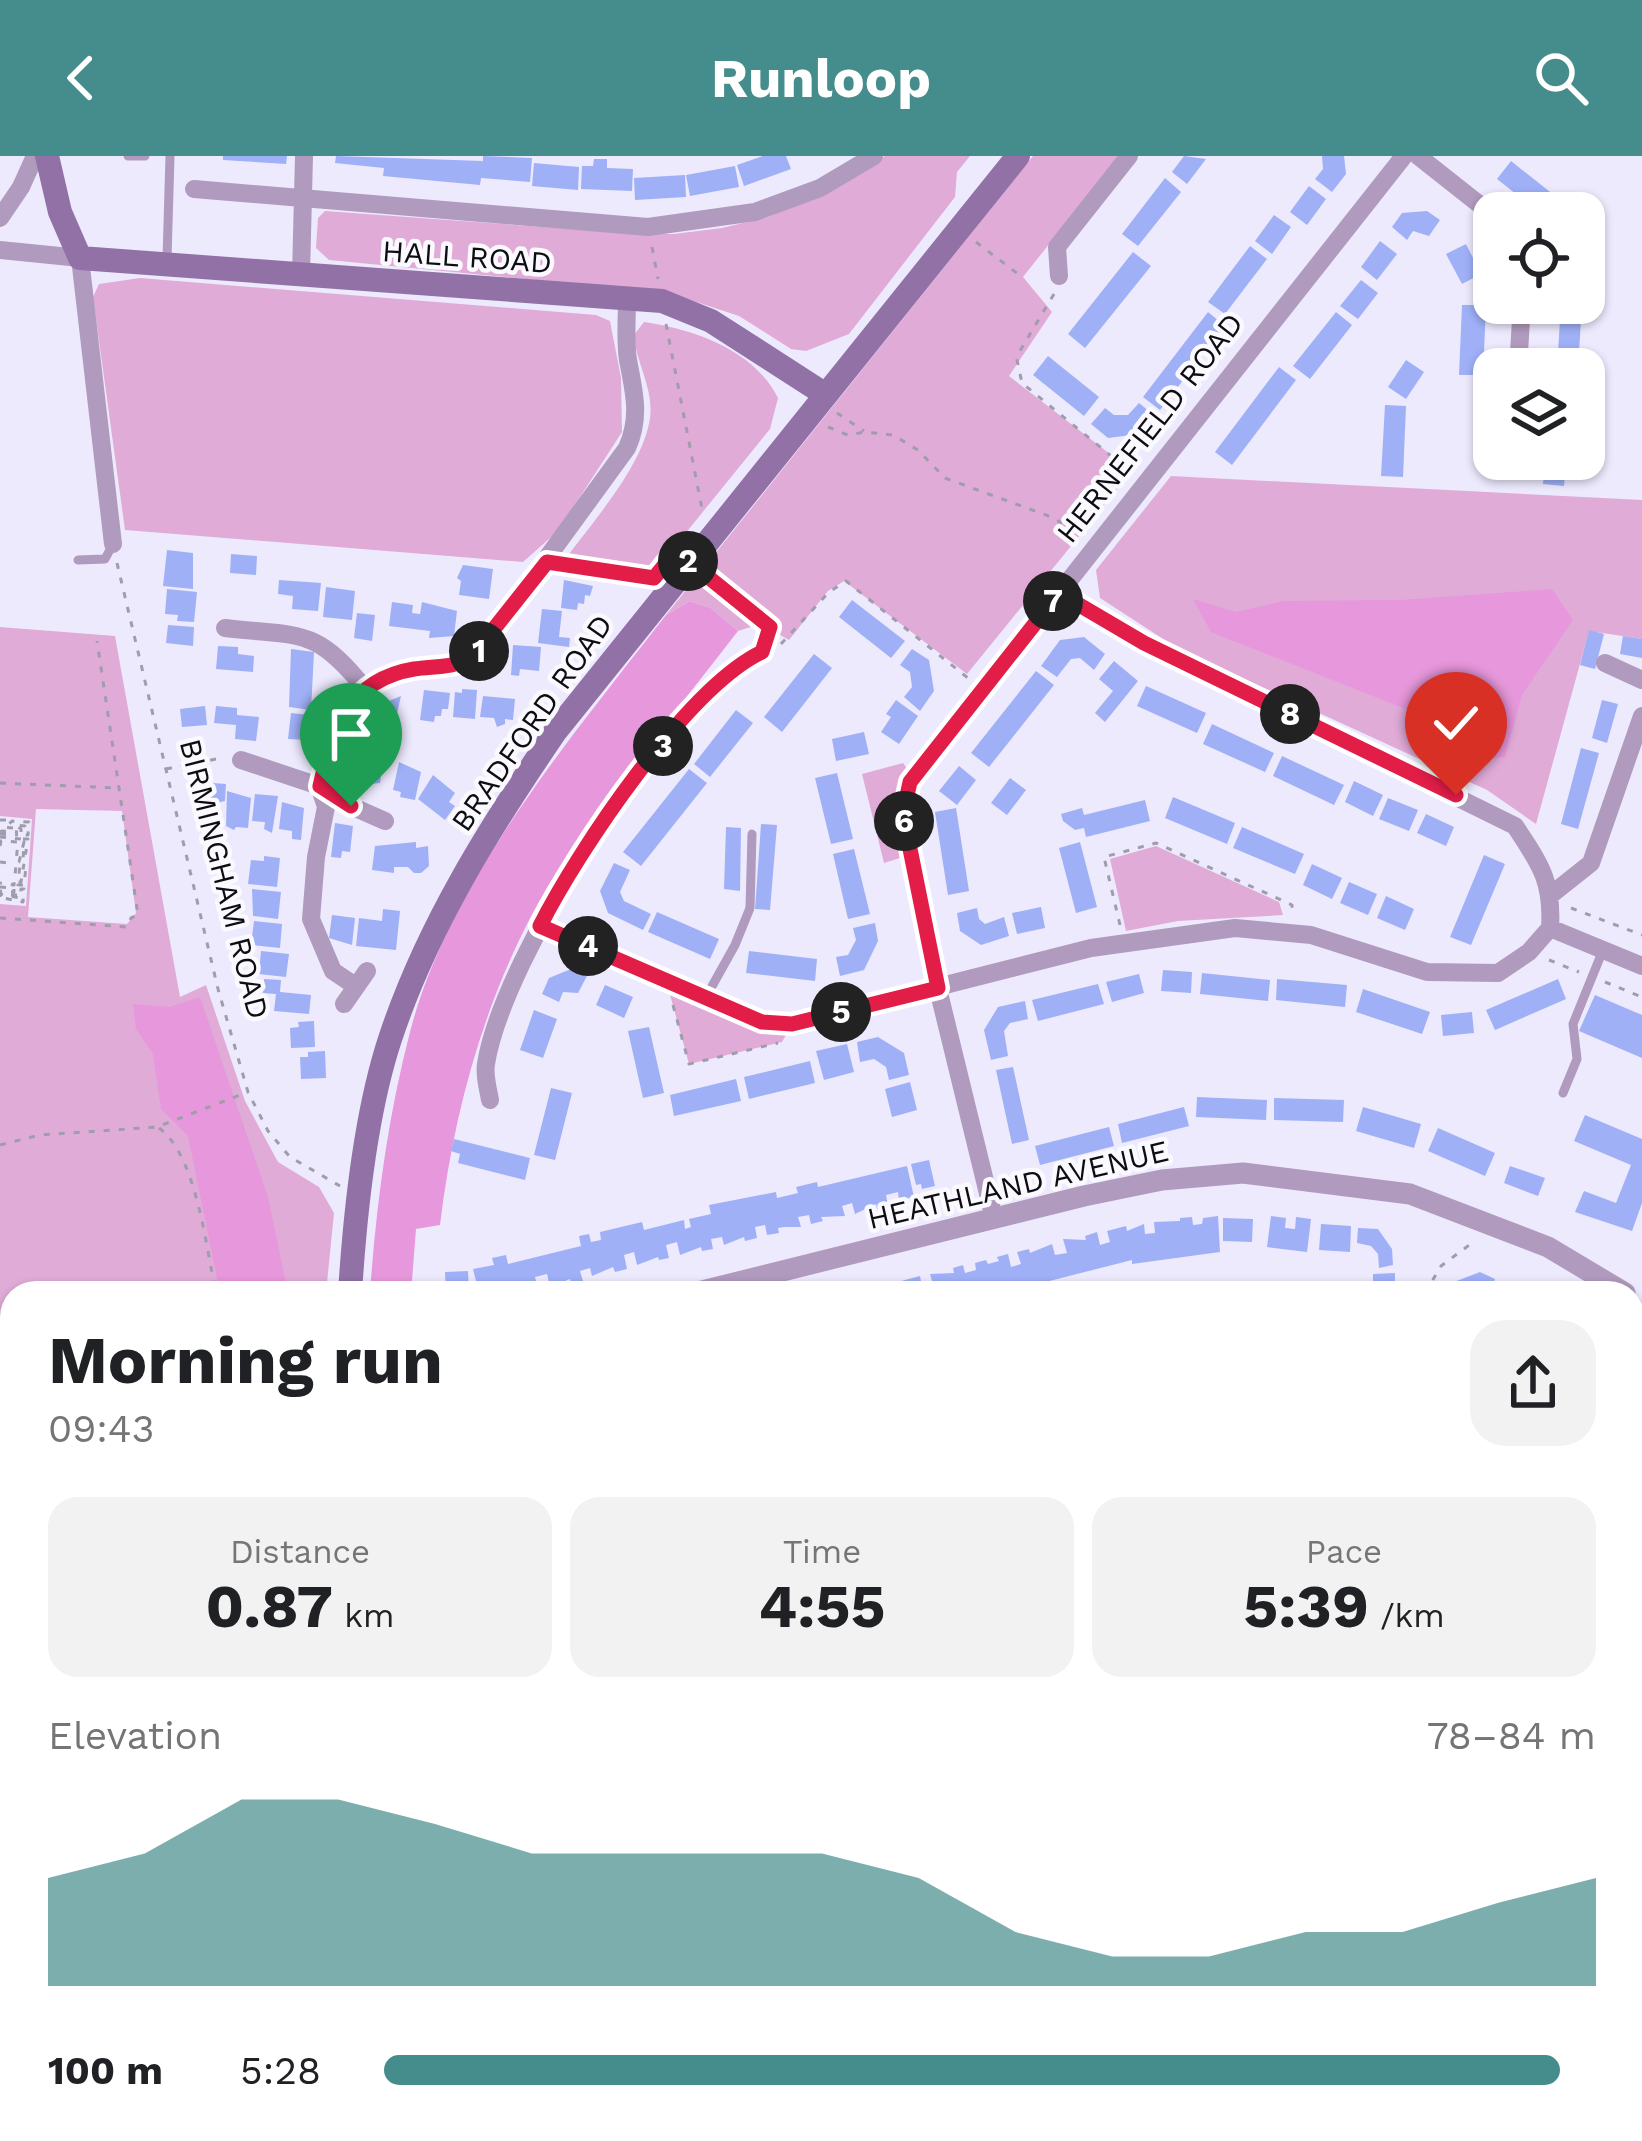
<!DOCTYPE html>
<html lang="en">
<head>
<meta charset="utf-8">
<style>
	:root { --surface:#fff; --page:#f2f2f2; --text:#202124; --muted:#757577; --accent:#458d8c }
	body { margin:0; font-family:"Work Sans",sans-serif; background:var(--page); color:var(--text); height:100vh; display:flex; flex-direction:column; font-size:45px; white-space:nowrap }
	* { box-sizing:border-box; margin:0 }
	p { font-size:39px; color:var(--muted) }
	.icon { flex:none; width:66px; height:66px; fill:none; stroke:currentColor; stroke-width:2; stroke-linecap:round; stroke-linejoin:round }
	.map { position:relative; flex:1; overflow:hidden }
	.sheet { position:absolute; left:0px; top:1125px; width:1644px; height:861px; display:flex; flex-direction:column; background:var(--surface); border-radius:36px 36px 0 0; box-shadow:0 3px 9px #0004 }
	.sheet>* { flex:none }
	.fabs { position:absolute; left:1473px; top:36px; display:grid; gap:24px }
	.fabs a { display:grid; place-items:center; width:132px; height:132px; border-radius:24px; background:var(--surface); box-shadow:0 3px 9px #0004; font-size:60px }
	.pin { position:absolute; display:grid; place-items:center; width:102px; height:102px; color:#fff; margin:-123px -51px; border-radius:50% 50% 50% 0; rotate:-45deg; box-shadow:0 0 12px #0007 }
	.pin .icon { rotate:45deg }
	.km { position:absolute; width:60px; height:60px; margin:-30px; border-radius:50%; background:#222; color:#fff; font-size:33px; line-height:60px; text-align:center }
	.round { display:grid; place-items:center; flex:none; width:126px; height:126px; border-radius:36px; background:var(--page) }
	.head { display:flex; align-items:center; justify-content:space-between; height:204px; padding:0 48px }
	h1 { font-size:66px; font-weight:700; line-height:90px }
	.stats { display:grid; grid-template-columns:repeat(3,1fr); gap:18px; height:204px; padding:12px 48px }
	.stats div { display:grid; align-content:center; border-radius:30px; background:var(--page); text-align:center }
	.stats b { font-size:60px; font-weight:700 }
	.stats small { font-size:33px; font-weight:400 }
	.stats p { font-size:33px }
	.chart { height:336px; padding:24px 48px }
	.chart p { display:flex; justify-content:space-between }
	.chart svg { width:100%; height:216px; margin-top:12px; fill:var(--accent); opacity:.7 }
	ul { padding:0 48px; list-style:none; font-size:39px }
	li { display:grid; grid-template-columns:192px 144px 1fr; align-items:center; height:90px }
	li i { height:30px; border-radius:15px; background:var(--accent) }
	header { display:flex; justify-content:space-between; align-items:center; height:156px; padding:0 48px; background:var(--accent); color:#fff; font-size:54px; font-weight:700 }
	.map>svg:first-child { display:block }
	.green { fill:#e1abd8; fill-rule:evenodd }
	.forest { fill:#e797db }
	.building { fill:#9fb0f7 }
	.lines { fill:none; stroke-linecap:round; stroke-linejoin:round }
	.path { stroke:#9f9dac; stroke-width:3; stroke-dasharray:6 9; stroke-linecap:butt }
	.service { stroke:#b09abe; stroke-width:9 }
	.minor { stroke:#b09abe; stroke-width:18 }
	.tertiary { stroke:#b09abe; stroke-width:21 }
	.secondary { stroke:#9271a6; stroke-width:24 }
	.route-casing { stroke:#fff; stroke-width:24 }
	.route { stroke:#e11d48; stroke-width:15 }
	.labels { text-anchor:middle; stroke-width:9; stroke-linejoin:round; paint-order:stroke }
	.street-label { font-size:30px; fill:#0d0c12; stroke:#faf9fd }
</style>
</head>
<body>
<header><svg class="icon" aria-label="back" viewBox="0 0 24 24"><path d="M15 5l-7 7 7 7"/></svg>Runloop<svg class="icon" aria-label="search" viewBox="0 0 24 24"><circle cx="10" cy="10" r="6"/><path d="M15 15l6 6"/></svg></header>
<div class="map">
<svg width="1642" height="1985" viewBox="0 0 1642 1985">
	<rect width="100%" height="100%" fill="#edeafe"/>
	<!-- green -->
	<path class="green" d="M885,0h85l-13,16 -2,25 -106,137 -43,17 -15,-2 -52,-33 -70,-23 -340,-33 -13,-12 2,-30 7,-7 313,23h36l48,-6 46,-11 99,-47z
		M1033,0h86l-96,121 29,35 -43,64 123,95 -165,203 -123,-93 -16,10 -39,49 -29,-16 -22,7 -27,-23 -21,-7 -24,14z
		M140,122l456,37 14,6 11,57 1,54 -64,99 -35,31 -398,-32 -32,-233 6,-13z
		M644,166c50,7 110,28 134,76l-8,31 -124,153 -88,-13c29,-41 85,-101 92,-151 4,-29 -14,-55 -16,-83z
		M1171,320l471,24v139l-53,-8 -53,193 -49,-34 -310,-142 -77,-50 -4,-28z
		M0,471l115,9 65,361 26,-12 39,116 33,61 41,25 15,26 -8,80h-314v714l-12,5v-1108l26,2 6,-87 -32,-3zM36,653l86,2 14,102 -9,11 -99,-7z
		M903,607l5,7 -13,27 5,61 -16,5 -22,-89z
		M1156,690l123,56 4,13 -105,6 -52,10 -16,-72z
		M666,824l126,44 -10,18 -93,22z"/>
	<!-- forest -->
	<path class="forest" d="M1552,433l21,31 -51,75 -17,62 -45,4 -47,-49 -202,-80 -18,-33 43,13 48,-11 116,-1z
		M690,445l21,7 27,23c-59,77 -123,152 -176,233 -70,107 -107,236 -122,361l-24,4 -5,64h-41c6,-87 18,-177 40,-261 40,-153 161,-294 256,-417z
		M200,841l68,200 20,96h-68l-32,-157 -27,-27 -8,-55 -17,-25 -3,-25 37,3z
		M0,1362l12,11v304l-7,-48 -5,-2z"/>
	<!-- building -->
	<path class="building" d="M223,0h64l-1,8 -63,-4z
		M336,0l147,5v-5l49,2 -2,24 -49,-4 -1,7 -97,-9 1,-8 -49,-5z
		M763,0h23l5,13 -47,17 -7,-21z
		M1184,0l22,3 -19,25 -15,-12z
		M1322,0h22l2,18 -14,18 -17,-13 8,-10z
		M594,3h13v9l26,1 -1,22 -51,-2 1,-23h11z
		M1511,5l53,42 -7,10h-17l-43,-34z
		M534,7l45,4 -1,23 -46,-4z
		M735,10l4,21 -49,9 -4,-21z
		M685,19l1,22 -51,3 -1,-22z
		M1165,22l16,14 -43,54 -16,-12z
		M1309,30l17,13 -19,26 -17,-13z
		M1427,55l13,9 -11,16 -16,-5 -6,9 -15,-13 10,-14z
		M1274,59l17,12 -19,27 -17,-13z
		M1380,85l17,13 -20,26 -16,-13z
		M1466,88l15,30 -19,10 -16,-30z
		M1250,90l17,13 -42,55 -17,-12z
		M1133,96l18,14 -66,82 -17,-14z
		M1361,124l17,13 -20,26 -18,-13z
		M1561,147h21l-4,66h-21z
		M1462,149h24l-3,70h-24z
		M1208,156l17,14 -65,84 -17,-13z
		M1336,156l16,13 -42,54 -17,-13z
		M1048,200l51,41 -15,19 -51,-41z
		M1406,204l18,12 -18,27 -18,-12z
		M1279,211l17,13 -64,85 -17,-13z
		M1139,247l15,12 -15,19 -31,4 -17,-14 14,-16 9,7h14z
		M1385,249l21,1 -3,71 -22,-1z
		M1545,303h21l-2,27 -21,-2z
		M167,394l26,3v36l-30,-3z
		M231,398l26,2 -1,19 -26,-2z
		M463,409l30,4 -4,30 -30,-4 2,-14 -4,-3z
		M279,424l42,3 -3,28 -26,-2 1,-13 -15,-2z
		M564,424l29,6 -3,10 -5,-1 -1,9 -6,-1 -1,7 -16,-2z
		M326,431l29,4 -3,29 -29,-3z
		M167,433l30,3 -3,30 -17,-1 1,-6 -13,-1z
		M852,444l53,41 -14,17 -52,-41z
		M392,446l21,3 -1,8 8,1 2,-12 35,9 -3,25 -25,2 1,-7 -41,-5z
		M542,453l20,2 -3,26 11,1 -1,9 -31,-4z
		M357,457l18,2 -3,26 -18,-3z
		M168,469l26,2 -1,19 -27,-3z
		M1589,474l15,4 -9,35 -15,-4z
		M1623,480l19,3v19l-22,-4z
		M1084,481l21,17 -11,16 -14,-12 -9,1 -14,18 -16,-11 19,-26z
		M513,489l28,2 -2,24 -19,-2 -1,7 -8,-1z
		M218,490l20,1v7l16,2 -1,16 -37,-3z
		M291,493l23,3 -3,58 -22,-3z
		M912,493l17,11 5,31 -14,20 -16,-14 8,-10 -2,-15 -10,-7z
		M814,498l18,14 -50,64 -18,-15z
		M1114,505l24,20 -33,41 -10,-9 18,-22 -14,-12z
		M1036,515l18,14 -65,82 -18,-14z
		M1146,530l60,27 -9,20 -60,-27z
		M462,533l15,1 -2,29 -22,-2 2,-25 7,1z
		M424,534l26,3 -2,16h-6l-1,7h-6l-1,6 -14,-2z
		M401,540l-9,39 -26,-3 6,-21 11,1 1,-9z
		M483,540l32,3 -2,21 -8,-1v5l-8,3 -3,-9 -14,-1z
		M896,544l22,16 -19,28 -18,-12 10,-15 -5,-3z
		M1602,544l16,4 -11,39 -15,-5z
		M205,550l2,19 -25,2 -2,-18z
		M216,550l21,2v7l22,2 -3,24 -21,-2 1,-14 -22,-2z
		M736,554l17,13 -43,54 -16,-13z
		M291,557l19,2 -3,25 -19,-1z
		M1212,568l62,29 -9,19 -62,-28z
		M864,576l5,22 -33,7 -4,-22z
		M1581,592l18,5 -21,76 -17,-5z
		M345,597l39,5 -4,25 -10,1 -2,-10 -26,-3z
		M1282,600l62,29 -10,20 -61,-29z
		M399,606l22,10 -6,28 -15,-3 1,-5 -8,-2z
		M959,610l17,14 -19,25 -18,-14z
		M689,613l18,14 -66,83 -18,-14z
		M837,617l16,66 -22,5 -16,-66z
		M433,619l22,18 -6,9 6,4 -10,14 -27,-21z
		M1010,622l16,12 -19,25 -16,-12z
		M1354,625l29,14 -10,21 -28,-14z
		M200,626l26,2 -1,17 -16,4 -2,8 -9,-9z
		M227,635l24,7 -3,30 -12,-1 -2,3 -8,-4z
		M255,638l23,2 -6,37 -8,-4 1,-7 -13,-1z
		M1173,641l62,26 -8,21 -62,-26z
		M1388,642l30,12 -9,21 -30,-12z
		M1145,644l5,21 -64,16 -2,-9 -9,2 -12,-9 -2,-7 21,-6 2,7z
		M282,646l22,6 -3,32 -9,-1v-8l-13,-2z
		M956,652l13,83 -21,4 -13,-83z
		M1426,658l28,13 -8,19 -29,-13z
		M335,667l18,3 -3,26 -8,-1 -1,7 -10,-1z
		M761,668l16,1 -7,85 -15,-1z
		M726,671l15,1 -1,63 -16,-2z
		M1242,671l62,27 -9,20 -62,-26z
		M416,686v6l12,-2 1,20 -8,7h-7l-6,-6h-14v6l-22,-3 3,-24z
		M1080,686l17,65 -21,6 -17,-65z
		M854,693l16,65 -22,5 -15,-65z
		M1484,699l21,9 -34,81 -21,-8z
		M264,700l16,2 -3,29 -29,-3 3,-24 13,1z
		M614,707l16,7 -10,22 4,9 27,13 -8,16 -35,-17 -8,-22z
		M1312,708l30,14 -10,21 -29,-14z
		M1349,726l28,12 -9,21 -28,-12z
		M252,733l29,3 -3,27 -25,-3z
		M1386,740l28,13 -9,21 -28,-12z
		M1041,751l4,21 -28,6 -5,-21z
		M977,752l2,11 6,5 19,-7 5,19 -28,9 -21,-14 -3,-18z
		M383,753l17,2 -4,39 -40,-4 3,-28 23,3z
		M657,756l62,27 -9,20 -62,-27z
		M332,759l23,3 -3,27 -23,-7z
		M254,765l28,3 -2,24 -29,-3z
		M875,767l3,18 -14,29 -24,6 -4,-19 12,-2 8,-15 -3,-12z
		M261,795l28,3 -3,23 -27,-3z
		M749,795l68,8 -2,22 -69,-8z
		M571,813l16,7 -9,17 -15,-1 -4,10 -17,-8 7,-16z
		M1163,814l29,2 -1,21 -30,-2z
		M1202,817l68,7 -2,21 -68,-7z
		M1139,818l5,19 -32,9 -6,-20z
		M264,823l17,1 -1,12 31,3 -2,19 -35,-3 2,-17 -13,-1z
		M1277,823l70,6 -2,22 -69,-7z
		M1558,823l8,20 -71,31 -9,-20z
		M1098,828l6,20 -66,17 -6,-21z
		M605,829l28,12 -9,21 -28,-13z
		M1363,833l67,23 -8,22 -66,-22z
		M1595,839l47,20v43l-63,-27z
		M1025,845l3,18 -18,4 -6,8 4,25 -17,4 -7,-30 14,-23z
		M534,854l23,9 -14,39 -23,-8z
		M1472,856l2,21 -31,3 -2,-21z
		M314,865l1,26 -24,1 -1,-20 9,-1 -1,-5z
		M649,871l15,66 -21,5 -15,-67z
		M878,881l26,16 5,22 -20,5 -3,-13 -12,-8 -14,3 -3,-20z
		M847,888l7,28 -30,8 -8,-29z
		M325,895l1,27 -25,1 -1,-22h8v-5z
		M810,905l5,22 -66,16 -5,-22z
		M1013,911l16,73 -17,4 -16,-74z
		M736,923l5,22 -67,15 -4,-21z
		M910,926l7,28 -25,7 -7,-28z
		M551,932l21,5 -17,67 -21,-5z
		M1197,941l70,3 -1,20 -70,-3z
		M1274,942l70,2 -1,22 -69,-2z
		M1184,951l5,19 -67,17 -4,-19z
		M1363,951l58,17 -7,24 -58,-17z
		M1585,959l57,24v64l-10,28 -57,-19 9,-21 32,12 15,-38 -57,-24z
		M1109,971l5,19 -74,19 -5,-19z
		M1438,972l57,25 -10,23 -57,-25z
		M454,983l76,19 -5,22 -67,-17 2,-9 -9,-3z
		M929,1004l6,26 -13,3 -1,-5 -5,1 -5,-21z
		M907,1010l7,31 -15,3 -1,-8 -12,3 2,11 -11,3 -1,-5 -21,10 -3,-11 -10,3 3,10 -24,1 2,4 -12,3 -2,-9 -11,2 3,10h-17l-6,1 1,5 -12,2 -2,-10 -10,2 2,11 -12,3 -1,-4 -20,8 -2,-8 -11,2 2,10 -11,2 -1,-4 -21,8 -3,-13 -11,3 3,13 -10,2 -1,-3 -21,8 -3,-13 -10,3 3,14 -12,3 -2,-5 -21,9 -2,-8 -10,3 3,10 -12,3 -1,-5 -20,8 -3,-13 -12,3 3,13 -35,3 -2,-9 -11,3 1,6h-12l-6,-24 21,-4 -2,-7 14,-3 2,9 73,-18 -2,-10 10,-2 2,8 10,-2 -1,-8 42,-10 2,8 40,-10 1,9 6,-2 -2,-8 22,-5 -2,-9 67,-13 1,6 21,-5 -2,-6 21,-5 1,5z
		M1510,1010l35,12 -7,18 -34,-13z
		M1218,1060l2,36 -88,12v-4l-130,33h-114l-2,-8 34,-9 2,11 11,-2 -3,-11 24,-1 -1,-5 10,-3 2,8 11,-3 -1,-7 11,-3 2,4 11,-3 -2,-4 11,-3 3,13 10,-3 -4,-12 12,-3 1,4 22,-9 3,11 12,-2 -4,-14 23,1 -1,-4 12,-4 3,13 10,-3 -3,-11 19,-5 1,5 17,-7 1,10 10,-1 -1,-11 26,-1v-3l12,-1 1,8 9,-1 1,-6z
		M1271,1060l15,2 -1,10 10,1 1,-12 15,2 -4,33 -40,-5z
		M1223,1062l30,1 -1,23 -29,-1z
		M1321,1068l30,2 -1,26 -31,-2z
		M1358,1072l20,1 14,20 1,16 -14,3 -1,-14 -7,-8 -14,-3z
		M468,1115l1,19 -23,3 -1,-21z
		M1480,1116l15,7 -6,14h-40l5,-11z
		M1395,1117v20h-22v-19z
		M1642,1314v77l-10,-5v-53z
		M12,1965v9h31l2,7 -45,4v-17z"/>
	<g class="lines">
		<!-- path -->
		<path class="path" d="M976,86l46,35
			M652,91l6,32
			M1054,138l-33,55 -4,11 5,23 110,90
			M666,168l37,190
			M837,257l27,18
			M828,271l20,8 17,-3 28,3 25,15 27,28 109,40 27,18
			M117,407l101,426 30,103 20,39 22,26 50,29
			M566,409l86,13
			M708,422l62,49 -2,7
			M781,488l48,-52 17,-11 122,97
			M166,613l55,-11
			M0,627l119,5
			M0,664h8v5l4,-4 17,1 -1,13h-3v-9l-10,-1 6,4v10h7l-7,43h-3l2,-17h-4l-2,20 -14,-2
			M13,672l-12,-1v4l17,1
			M0,678l18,1
			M0,681l21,2
			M0,690l1,-5 17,1 -2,20h3l5,-20 -1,20
			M0,706l7,1
			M0,731l14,1v4l-14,-1
			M11,739h6l1,-10h6l2,-18
			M0,741v-3l20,4 1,-9h3l-1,13 -20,-4 -3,3
			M1571,752l71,27
			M0,762l127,9 4,-9 7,-3 -41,-274
			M1120,769l-16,-68 52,-14 136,62v11
			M1549,804l30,12
			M1605,826l37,15
			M673,849l16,59 89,-21
			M159,972c38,28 47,120 57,165
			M0,989l40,-10 117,-8 91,-35
			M1425,1137l16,-27 35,-26
			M0,1344l12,16
			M1632,1729l10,4
			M1632,1761l10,5"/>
		<!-- service -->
		<path class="service" d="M128,0h17
			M167,103l3,-103
			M78,404l27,-1 8,-15
			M706,841l29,-52 15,-37 2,-74
			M1563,937l14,-34 -4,-35 30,-74"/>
		<!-- minor -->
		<path class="minor" d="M1418,0l76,60
			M194,33l454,38 107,-15 65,-24 54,-32
			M0,62l21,-31 14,-31
			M0,94l80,8 33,286
			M301,119l3,-119
			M1059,120l-2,-29 72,-91
			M1518,213l4,-66
			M1497,308l1,-5
			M1059,437l85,50 371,183c25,38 38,55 35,102
			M225,472c76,9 90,-2 141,62
			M1605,507l37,17
			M241,604l78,26 32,20 34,15
			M1552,738l39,-31 51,-147
			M540,770l222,96 30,2 299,-76 144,-20 76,7 116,37 71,1 31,-21 21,-24 92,38
			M354,829l-21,-14 -22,-52 5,-62 10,-50 -7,-21 11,-42 14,-35 22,-19 29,-17 61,-8 23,-14 148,-203c14,-31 7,-56 1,-88 -3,-20 -1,-41 -1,-61
			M344,848l23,-33
			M490,944c-2,-12 -6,-24 -4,-36 16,-105 181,-367 276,-412
			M994,1062l-56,-229 -35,-175 7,-32 494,-626
			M1632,1419l10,6
			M1632,1693l10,-19
			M0,1936l12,-4
			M176,1974l3,11
			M817,1974l3,11
			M1473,1985l6,-11"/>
		<!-- tertiary -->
		<path class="tertiary" d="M694,1137l390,-97 78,-16 81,-7 167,21 138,53 77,46
			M1632,1175l10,13
			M1632,1230l10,-18
			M1214,1985l6,-11"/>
		<!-- secondary -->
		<path class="secondary" d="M47,0l13,56 20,46 582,43 49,20 115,74
			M350,1137c5,-80 15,-178 40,-254 37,-112 99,-210 165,-307l463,-576
			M0,1884l12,-5
			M514,1974l3,11"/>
	</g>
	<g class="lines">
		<defs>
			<path id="route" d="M351,650l-31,-20c13,-56 28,-106 94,-117 19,-3 37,-1 56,-10l77,-97 107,16 22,-27 94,76 -8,25c-75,36 -183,197 -222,274l222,96 30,2 146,-36 -35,-174 7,-32 149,-189 85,50 312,152"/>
		</defs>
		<!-- route casing -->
		<use href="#route" class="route-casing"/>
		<!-- route -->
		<use href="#route" class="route"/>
	</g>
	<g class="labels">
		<!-- street labels -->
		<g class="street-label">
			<text transform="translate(467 101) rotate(4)" y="10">HALL ROAD</text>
			<text transform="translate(1150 272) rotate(-52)" y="10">HERNEFIELD ROAD</text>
			<text transform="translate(532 567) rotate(-55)" y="10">BRADFORD ROAD</text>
			<text transform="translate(224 723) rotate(76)" y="10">BIRMINGHAM ROAD</text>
			<text transform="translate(1018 1029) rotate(-13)" y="10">HEATHLAND AVENUE</text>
		</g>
	</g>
</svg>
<div class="fabs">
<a><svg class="icon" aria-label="locate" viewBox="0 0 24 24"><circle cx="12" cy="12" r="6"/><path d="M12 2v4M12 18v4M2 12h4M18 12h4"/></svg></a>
<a><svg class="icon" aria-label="layers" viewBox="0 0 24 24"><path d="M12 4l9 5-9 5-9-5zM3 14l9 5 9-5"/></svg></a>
</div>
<div class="pin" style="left:351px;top:650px;background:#1e9e55"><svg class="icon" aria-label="arrive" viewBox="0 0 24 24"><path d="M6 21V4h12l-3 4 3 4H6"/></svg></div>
<div class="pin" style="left:1456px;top:639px;background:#d93025"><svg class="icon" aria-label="check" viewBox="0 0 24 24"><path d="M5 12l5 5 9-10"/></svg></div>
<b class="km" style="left:479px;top:495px">1</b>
<b class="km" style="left:688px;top:405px">2</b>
<b class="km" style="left:663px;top:590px">3</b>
<b class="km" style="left:588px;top:790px">4</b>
<b class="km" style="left:841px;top:856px">5</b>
<b class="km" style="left:904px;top:665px">6</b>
<b class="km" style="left:1053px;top:445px">7</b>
<b class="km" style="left:1290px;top:558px">8</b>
<section class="sheet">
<div class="head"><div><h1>Morning run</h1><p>09:43</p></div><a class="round"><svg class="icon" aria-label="share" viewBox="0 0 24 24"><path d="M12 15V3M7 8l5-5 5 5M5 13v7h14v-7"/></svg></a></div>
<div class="stats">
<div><p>Distance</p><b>0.87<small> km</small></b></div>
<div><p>Time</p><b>4:55</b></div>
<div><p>Pace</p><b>5:39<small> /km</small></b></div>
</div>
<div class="chart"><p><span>Elevation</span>78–84 m</p>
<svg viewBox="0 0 160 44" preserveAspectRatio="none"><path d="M0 44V22L10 17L20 6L30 6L40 11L50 17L60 17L70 17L80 17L90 22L100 33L110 38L120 38L130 33L140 33L150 27L160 22V44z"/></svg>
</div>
<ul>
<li><b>100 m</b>5:28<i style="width:97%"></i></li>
</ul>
</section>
</div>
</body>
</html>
